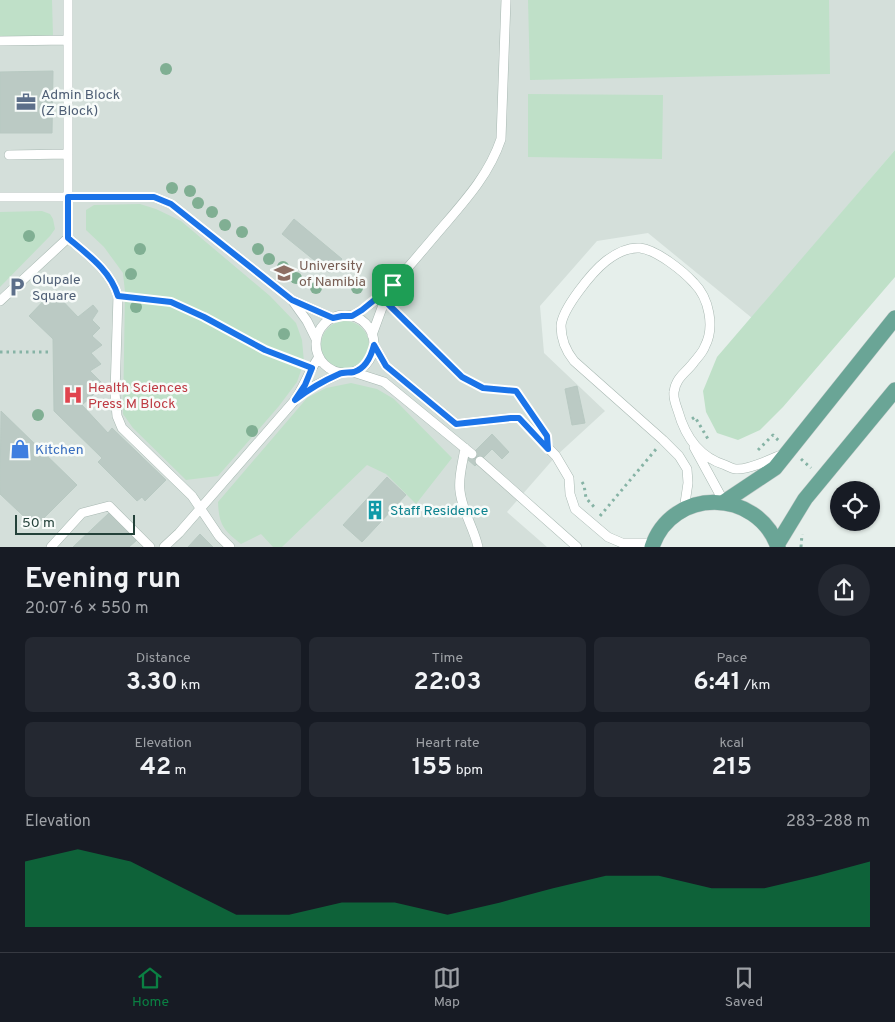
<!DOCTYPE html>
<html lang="en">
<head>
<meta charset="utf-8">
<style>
	:root { --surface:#171b24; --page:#242831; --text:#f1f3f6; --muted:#9ea1a6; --line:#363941; --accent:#0b8043 }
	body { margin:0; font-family:Overpass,sans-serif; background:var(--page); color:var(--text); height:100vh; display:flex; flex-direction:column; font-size:19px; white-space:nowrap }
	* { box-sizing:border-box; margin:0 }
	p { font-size:16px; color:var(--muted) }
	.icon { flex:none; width:28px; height:28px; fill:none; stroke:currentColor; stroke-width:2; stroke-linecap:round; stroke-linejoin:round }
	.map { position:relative; height:547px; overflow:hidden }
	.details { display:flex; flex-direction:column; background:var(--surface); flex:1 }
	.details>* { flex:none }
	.fabs { position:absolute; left:830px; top:481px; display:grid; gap:10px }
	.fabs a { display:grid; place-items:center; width:50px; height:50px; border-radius:50%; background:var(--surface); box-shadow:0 1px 4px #0004; font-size:25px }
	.scale { position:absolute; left:15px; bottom:12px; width:120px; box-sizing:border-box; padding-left:5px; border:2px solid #24423a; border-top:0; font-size:14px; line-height:18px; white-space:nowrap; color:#24423a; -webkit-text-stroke:4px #f7fbf9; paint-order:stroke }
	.pin { position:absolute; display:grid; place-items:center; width:42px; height:42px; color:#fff; margin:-21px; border-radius:10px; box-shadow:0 2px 8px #0006 }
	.round { display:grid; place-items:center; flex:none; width:52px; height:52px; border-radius:26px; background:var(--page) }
	.headline { display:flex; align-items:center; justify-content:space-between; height:85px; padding:0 25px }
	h1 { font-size:28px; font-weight:700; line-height:38px }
	.metrics { display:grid; grid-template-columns:repeat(3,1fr); gap:8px; height:85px; padding:5px 25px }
	.metrics div { display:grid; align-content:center; border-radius:8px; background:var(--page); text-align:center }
	.metrics b { font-size:25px; font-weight:700 }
	.metrics small { font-size:14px; font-weight:400 }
	.metrics p { font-size:14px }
	.chart { height:140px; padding:10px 25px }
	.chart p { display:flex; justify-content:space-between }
	.chart svg { width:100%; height:90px; margin-top:5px; fill:var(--accent); opacity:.7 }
	.tabs { display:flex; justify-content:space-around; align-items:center; height:70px; border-top:1px solid var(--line); background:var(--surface); font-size:14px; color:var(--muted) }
	.tabs a { display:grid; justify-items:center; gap:2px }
	.tabs .selected { color:var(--accent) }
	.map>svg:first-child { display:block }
	.built { fill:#d4dfda }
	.green { fill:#bfe0c8 }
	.building { fill:#bbcac4; stroke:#b8c9c2 }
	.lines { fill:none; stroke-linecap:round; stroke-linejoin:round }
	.service-casing { stroke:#a8b8b2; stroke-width:10 }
	.primary-casing { stroke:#c2cac8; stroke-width:16 }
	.path { stroke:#86b3a5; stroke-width:3; stroke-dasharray:2.5 4; stroke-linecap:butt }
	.service { stroke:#fff; stroke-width:9 }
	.primary { stroke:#6aa596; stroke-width:15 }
	.tree { fill:#80af93 }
	.route-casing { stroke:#fff; stroke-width:10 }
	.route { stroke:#1a73e8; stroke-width:6 }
	.labels { text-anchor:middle; stroke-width:5; stroke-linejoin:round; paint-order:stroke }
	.service-label { font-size:14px; fill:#4e5e75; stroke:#f7fbf9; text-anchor:start }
	.education-label { font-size:14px; fill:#785e54; stroke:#f7fbf9; text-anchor:start }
	.health-label { font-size:14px; fill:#be3a42; stroke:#f7fbf9; text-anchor:start }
	.shop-label { font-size:14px; fill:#366cbe; stroke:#f7fbf9; text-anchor:start }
	.culture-label { font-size:14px; fill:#0d838f; stroke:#f7fbf9; text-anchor:start }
</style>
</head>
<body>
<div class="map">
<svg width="895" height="547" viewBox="0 0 895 547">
	<rect width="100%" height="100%" fill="#e6efeb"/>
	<!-- built -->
	<path class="built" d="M0,0h895v150l-143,168 -104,-85 -51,8 -57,65 4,47 61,58 -49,45 -49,56 40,35h-547z"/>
	<!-- green -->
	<path class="green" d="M0,0h52l1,36h-53z
		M528,0h301l1,74 -300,6z
		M528,94l135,1 -1,64 -134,-2z
		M895,150v127l-112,130 -23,23 -22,10 -21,-7 -11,-21 -3,-21 14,-34z
		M140,204l16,5 25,12 89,75 26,27 6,17 2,22 -7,20 -18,24 -61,70 -32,4 -53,-52 -10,-14 2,-122 -2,-19 -19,-26 -18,-17v-20l8,-5z
		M42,211l8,3 3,5 2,10 -5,7 -50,51v-75z
		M321 345a24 24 0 1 1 48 0a24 24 0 1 1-48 0Z
		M351,383l26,6 17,10 58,59 -36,46 -30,-30 -19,-9 -85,82h-9l-12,-13 -20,10c-17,-14 -22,-18 -23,-42l89,-104 19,-10z"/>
	<!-- building -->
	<path class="building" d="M53,71l-1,62h-52v-61z
		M294,219l48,40 -12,14 -48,-39z
		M53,291l25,26 15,-12 5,6 -6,9 8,8 -8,8 10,9 -11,8 10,11 -11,7 14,14 -22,20 26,28 4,-5 54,52 -21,21 -3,-4 -5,4 -39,-39 4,-4 -48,-47 -1,-72 -24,-23z
		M577,386l8,37 -13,2 -7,-36z
		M1,411l76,74 -42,42 -35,-33z
		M492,434l17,18 -7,7 -10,-10 -17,17 -8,-7z
		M387,477l19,18 -44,47 -19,-17z
		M109,513l28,27 -8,7h-56z
		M200,534l13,13h-25z"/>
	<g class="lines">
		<defs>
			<path id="service" d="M0,41l68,-1
				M9,155l59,-1
				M0,197h154l17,7 121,96 41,18
				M68,238v-238
				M292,300l15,21 9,18
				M0,301l68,-63c20,17 42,32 50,58l-3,97 2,23 5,12 70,68 27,40 11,11
				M316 344a29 29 0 1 1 58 0a29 29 0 1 1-58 0Z
				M352,316c34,-19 57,-50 82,-79 26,-31 54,-59 67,-98l5,-139
				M372,335l11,-30 9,-18
				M374,345l12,21 70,58 55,-6h8l37,38 13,22 1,16 5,15 33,28 14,6h32
				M353,372l31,10 88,72
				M301,395l9,-7 31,-15
				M694,447l30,55
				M465,448c-2,14 -7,29 -5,43 2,20 14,37 18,56
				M480,461l97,86
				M684,510l4,-27 -1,-14 -8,-13 -16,-16 -89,-79c-8,-10 -13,-21 -13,-35 1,-17 31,-54 45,-65 9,-7 22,-14 34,-13 17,2 43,23 54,35 15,15 21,44 11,63 -2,6 -7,11 -11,16 -8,11 -18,15 -20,30 -1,6 2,13 4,19 7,25 21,46 47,54 3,1 7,4 11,4 13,1 35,-10 47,-15
				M51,547l31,-34 27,-7 41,41
				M164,547l15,-14 116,-133c9,-14 14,-29 24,-43"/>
			<path id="primary" d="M724,502l51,-34 120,-150
				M777,545l28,-46 90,-109
				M652,547c20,-60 105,-59 126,0"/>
		</defs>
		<!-- service casing -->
		<use href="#service" class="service-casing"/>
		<!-- primary casing -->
		<use href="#primary" class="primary-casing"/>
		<!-- path -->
		<path class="path" d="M128,297l43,5 33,15 61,33 37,14
			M393,308l69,69 21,11 33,3 12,18
			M0,352h48
			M692,419l3,-2 13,22
			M758,450l15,-15 6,6
			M801,459l10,9
			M582,482l2,3 2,13 9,10
			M600,516l57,-68
			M801,547l1,-13"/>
		<!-- service -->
		<use href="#service" class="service"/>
		<!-- primary -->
		<use href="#primary" class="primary"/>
	</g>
	<!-- trees -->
	<g class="tree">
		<circle cx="166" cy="69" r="6"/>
		<circle cx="172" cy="188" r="6"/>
		<circle cx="190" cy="191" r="6"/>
		<circle cx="198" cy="203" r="6"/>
		<circle cx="212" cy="212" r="6"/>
		<circle cx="225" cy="225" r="6"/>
		<circle cx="242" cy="232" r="6"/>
		<circle cx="29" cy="236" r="6"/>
		<circle cx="140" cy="249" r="6"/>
		<circle cx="258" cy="249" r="6"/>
		<circle cx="269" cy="259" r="6"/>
		<circle cx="283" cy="267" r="6"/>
		<circle cx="131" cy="274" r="6"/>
		<circle cx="296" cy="278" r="6"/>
		<circle cx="316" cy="288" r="6"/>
		<circle cx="357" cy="288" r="6"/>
		<circle cx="136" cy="307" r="6"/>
		<circle cx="284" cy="334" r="6"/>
		<circle cx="38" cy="415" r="6"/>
		<circle cx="252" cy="431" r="6"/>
	</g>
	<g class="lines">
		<defs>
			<path id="route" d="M68,197h86l17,7 121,96 41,18 9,-2h10l10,-6 31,-25 -8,16 77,76 21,11 33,3 31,45 1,13 -29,-31h-8l-55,6 -70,-58 -12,-21c-3,12 -8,23 -20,27 -5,1 -11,0 -15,2 -16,7 -30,15 -44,26l10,-15 7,-17 -47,-18 -61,-33 -33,-15 -53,-6c-8,-26 -30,-41 -50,-58z"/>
		</defs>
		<!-- route casing -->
		<use href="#route" class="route-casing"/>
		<!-- route -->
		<use href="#route" class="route"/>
	</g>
	<!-- icons -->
	<defs>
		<symbol id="office-bare" viewBox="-9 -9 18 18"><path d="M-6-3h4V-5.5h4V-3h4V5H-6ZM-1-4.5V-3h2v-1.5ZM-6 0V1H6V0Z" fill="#5c6f8a" stroke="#f7fbf9" stroke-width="2.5" paint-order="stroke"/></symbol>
		<symbol id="university-bare" viewBox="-9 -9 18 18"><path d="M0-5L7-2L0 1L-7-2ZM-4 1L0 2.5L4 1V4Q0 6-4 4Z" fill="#8d6e63" stroke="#f7fbf9" stroke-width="2.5" paint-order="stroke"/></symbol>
		<symbol id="parking-bare" viewBox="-9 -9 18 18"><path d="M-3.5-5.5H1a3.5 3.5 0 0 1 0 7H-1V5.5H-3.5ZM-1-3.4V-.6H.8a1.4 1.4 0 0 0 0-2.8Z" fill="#5c6f8a" stroke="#f7fbf9" stroke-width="2.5" paint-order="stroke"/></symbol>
		<symbol id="hospital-bare" viewBox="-9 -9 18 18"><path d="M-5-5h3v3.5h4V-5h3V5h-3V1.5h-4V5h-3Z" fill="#e0444e" stroke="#f7fbf9" stroke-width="2.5" paint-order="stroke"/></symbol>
		<symbol id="shop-bare" viewBox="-9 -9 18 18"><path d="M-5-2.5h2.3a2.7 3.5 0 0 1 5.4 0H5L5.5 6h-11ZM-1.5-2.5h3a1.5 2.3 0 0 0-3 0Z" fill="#3f7fe0" stroke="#f7fbf9" stroke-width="2.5" paint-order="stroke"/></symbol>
		<symbol id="building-bare" viewBox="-9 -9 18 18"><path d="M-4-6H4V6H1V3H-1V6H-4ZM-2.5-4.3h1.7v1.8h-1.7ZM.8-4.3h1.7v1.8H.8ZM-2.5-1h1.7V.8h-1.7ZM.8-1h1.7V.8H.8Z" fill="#0f9aa8" stroke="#f7fbf9" stroke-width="2.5" paint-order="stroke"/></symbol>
	</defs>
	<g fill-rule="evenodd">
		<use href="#office-bare" x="12" y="88" width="28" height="28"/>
		<use href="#university-bare" x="270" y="259" width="28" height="28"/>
		<use href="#parking-bare" x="3" y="273" width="28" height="28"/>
		<use href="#hospital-bare" x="59" y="381" width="28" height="28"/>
		<use href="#shop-bare" x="6" y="435" width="28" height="28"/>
		<use href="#building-bare" x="361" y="496" width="28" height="28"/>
	</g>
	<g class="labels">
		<!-- service labels -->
		<g class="service-label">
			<text x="41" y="99">Admin Block<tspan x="41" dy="16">(Z Block)</tspan></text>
			<text x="32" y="284">Olupale<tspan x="32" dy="16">Square</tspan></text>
		</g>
		<!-- education labels -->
		<g class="education-label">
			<text x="299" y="270">University<tspan x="299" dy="16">of Namibia</tspan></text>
		</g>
		<!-- health labels -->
		<g class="health-label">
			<text x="88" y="392">Health Sciences<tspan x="88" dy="16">Press M Block</tspan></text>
		</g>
		<!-- shop labels -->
		<g class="shop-label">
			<text x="35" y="454">Kitchen</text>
		</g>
		<!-- culture labels -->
		<g class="culture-label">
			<text x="390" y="515">Staff Residence</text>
		</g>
	</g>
</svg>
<div class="fabs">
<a><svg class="icon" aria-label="locate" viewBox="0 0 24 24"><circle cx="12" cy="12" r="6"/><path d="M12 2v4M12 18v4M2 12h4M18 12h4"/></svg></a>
</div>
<div class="scale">50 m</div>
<div class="pin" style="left:393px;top:285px;background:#1e9e55"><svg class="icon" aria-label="arrive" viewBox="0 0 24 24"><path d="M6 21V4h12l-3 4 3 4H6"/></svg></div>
</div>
<section class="details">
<div class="headline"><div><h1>Evening run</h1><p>20:07 · 6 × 550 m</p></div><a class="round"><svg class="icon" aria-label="share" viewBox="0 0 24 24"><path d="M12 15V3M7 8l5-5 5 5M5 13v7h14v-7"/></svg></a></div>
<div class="metrics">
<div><p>Distance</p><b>3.30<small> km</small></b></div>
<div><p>Time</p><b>22:03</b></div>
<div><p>Pace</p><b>6:41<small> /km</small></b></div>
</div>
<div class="metrics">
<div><p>Elevation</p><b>42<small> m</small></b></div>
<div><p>Heart rate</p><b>155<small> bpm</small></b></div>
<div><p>kcal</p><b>215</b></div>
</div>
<div class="chart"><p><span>Elevation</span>283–288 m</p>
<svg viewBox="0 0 160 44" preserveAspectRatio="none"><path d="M0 44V12L10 6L20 12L30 25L40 38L50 38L60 32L70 32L80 38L90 32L100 25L110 19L120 19L130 25L140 25L150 19L160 12V44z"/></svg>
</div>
</section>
<nav class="tabs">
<a class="selected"><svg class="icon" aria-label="home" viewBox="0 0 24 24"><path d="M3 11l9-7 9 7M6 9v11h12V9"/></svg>Home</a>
<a><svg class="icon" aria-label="map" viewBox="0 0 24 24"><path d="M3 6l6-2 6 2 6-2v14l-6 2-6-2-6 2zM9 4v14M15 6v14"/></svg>Map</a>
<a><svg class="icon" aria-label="saved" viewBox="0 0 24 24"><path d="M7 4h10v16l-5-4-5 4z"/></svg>Saved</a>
</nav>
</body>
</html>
